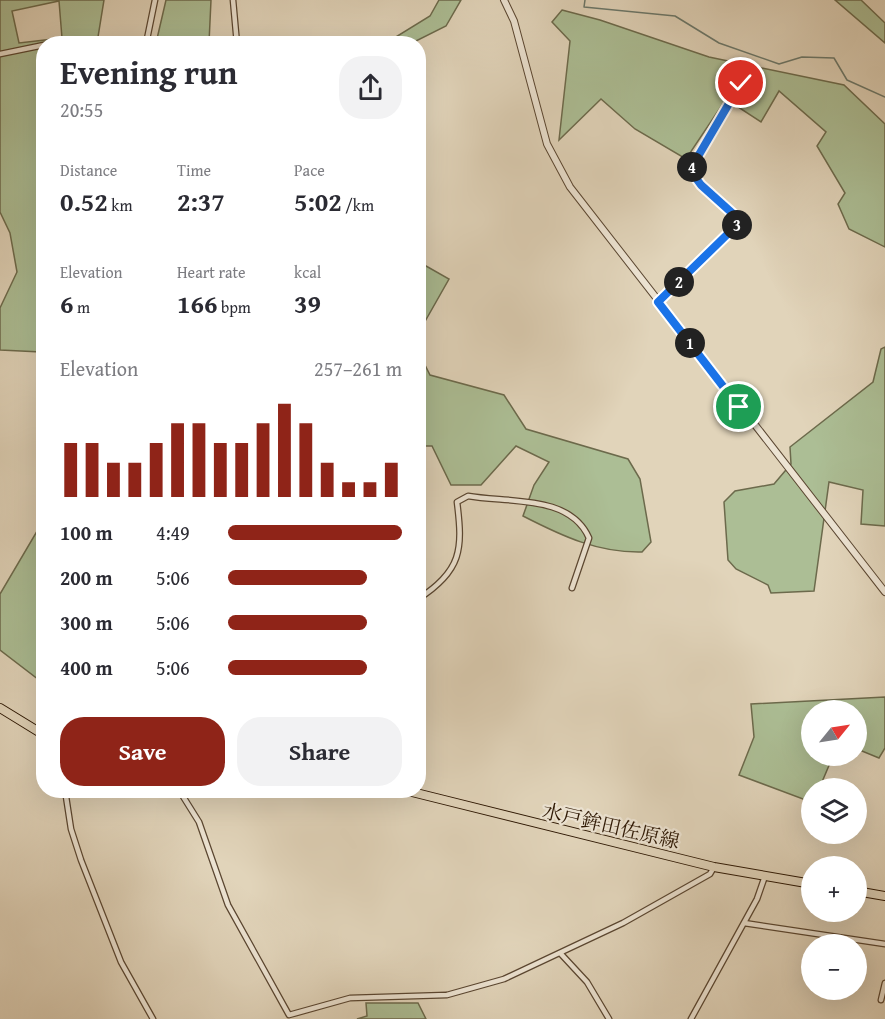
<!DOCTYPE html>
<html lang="en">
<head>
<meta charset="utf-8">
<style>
	:root { --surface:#fff; --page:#f2f2f3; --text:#2b2b33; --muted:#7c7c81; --accent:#8f2418 }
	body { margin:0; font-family:"Gentium Book Plus","Noto Serif JP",serif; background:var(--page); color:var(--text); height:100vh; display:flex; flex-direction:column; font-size:22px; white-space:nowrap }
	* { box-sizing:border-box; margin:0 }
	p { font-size:20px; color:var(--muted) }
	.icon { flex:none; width:33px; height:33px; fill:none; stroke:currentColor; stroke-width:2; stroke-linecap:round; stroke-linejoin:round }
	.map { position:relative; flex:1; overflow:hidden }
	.side { position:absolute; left:36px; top:36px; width:390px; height:762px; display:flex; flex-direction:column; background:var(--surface); border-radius:24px; box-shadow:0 6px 24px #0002 }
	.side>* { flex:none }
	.needle { width:39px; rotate:60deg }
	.fabs { position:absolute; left:801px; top:700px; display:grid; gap:12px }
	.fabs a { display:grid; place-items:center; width:66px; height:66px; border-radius:50%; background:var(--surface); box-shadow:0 6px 24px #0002; font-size:30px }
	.pin { position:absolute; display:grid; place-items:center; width:51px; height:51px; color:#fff; margin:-26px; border:3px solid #fff; border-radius:50%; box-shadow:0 2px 6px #0007 }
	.km { position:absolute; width:30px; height:30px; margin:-15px; border-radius:50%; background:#222; color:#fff; font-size:16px; line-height:30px; text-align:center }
	.round { display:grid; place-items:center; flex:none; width:63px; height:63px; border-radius:24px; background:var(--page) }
	.summary { display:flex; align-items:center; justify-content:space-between; height:102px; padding:0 24px }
	h1 { font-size:33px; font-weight:600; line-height:45px }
	.metrics { display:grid; grid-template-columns:repeat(3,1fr); gap:9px; height:102px; padding:6px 24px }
	.metrics div { display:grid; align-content:center }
	.metrics b { font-size:26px; font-weight:600 }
	.metrics small { font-size:16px; font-weight:400 }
	.metrics p { font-size:16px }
	.chart { height:168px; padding:12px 24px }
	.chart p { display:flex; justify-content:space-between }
	.chart svg { width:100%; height:108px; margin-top:6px; stroke:var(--accent); stroke-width:6 }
	.cta { display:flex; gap:12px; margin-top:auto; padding:12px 24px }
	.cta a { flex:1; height:69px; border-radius:24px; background:var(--accent); color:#fff; font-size:24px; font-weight:600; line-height:69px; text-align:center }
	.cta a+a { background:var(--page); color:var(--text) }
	ul { padding:0 24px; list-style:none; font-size:20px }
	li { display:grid; grid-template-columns:96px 72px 1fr; align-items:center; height:45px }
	li i { height:15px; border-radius:8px; background:var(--accent) }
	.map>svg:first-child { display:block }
	.green { fill:#acbe95; stroke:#6c6a4c; stroke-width:1.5; fill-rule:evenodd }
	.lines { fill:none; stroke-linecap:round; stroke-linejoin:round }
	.stream { stroke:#6b786b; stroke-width:1.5 }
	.minor-casing { stroke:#5a4631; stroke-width:7 }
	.tertiary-casing { stroke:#5a4631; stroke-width:8 }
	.primary-casing { stroke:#2d1703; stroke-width:10 }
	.minor { stroke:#ece3d2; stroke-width:4.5 }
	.tertiary { stroke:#ece3d2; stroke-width:6 }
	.primary { stroke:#e1d4ba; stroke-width:8 }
	.route-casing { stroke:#fff; stroke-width:12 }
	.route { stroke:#1a73e8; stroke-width:8 }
	.labels { text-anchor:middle; stroke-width:4.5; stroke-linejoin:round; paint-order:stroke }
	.street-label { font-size:20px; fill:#2d1703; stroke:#ece3d2 }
</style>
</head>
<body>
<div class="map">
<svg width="885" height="1019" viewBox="0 0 885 1019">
	<rect width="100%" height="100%" fill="#e1d4ba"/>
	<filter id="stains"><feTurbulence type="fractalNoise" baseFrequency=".00333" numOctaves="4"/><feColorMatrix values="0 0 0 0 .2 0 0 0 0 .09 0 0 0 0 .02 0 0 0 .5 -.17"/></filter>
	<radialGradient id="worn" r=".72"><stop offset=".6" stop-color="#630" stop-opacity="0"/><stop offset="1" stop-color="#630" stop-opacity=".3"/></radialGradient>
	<!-- green -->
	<path class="green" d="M0,0h104l-7,43 -53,1 -3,178 3,8 -1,144 -2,-22 -41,-2v-42l17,-36 -7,-39 -10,-21zM59,1l3,37 -43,5 -7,-32z
		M166,0h45l-2,43h-53z
		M439,0h22l-15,26 -34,17h-26l44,-27z
		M835,0h26l24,23v20z
		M562,10l38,10 109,37 135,28 41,39v123l-36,-18 -11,-25 7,-11 -28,-47 9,-14 -47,-41 -18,31 -35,-23 -40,60 -51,-30 -34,-30 -42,41 11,-99 -18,-19z
		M419,262l30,17 -30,53z
		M885,347v179l-24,-2 2,-34 -34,-8 -15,109 -43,2 -3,-8 -32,-16 -8,-9 -4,-58 11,-11 39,-7 17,-20 -1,-17 83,-65 8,-33z
		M418,351l12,24 74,20 22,34 102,30 12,20 11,63 -9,10c-44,1 -80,-16 -119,-36l11,-31 15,-23 -33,-16 -35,39h-30l-19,-39h-13z
		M43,521v162l-43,-33v-56z
		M885,697v51l-6,10 -22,-9 -1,-38h-44v45h21l-14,33h-7l-1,13 -72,-27 15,-38 -3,-33z
		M366,1003h52l8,16h-69l10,-3z"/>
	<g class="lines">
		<!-- stream -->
		<path class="stream" d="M585,0l-1,7 91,9 44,27 60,21 23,-7 32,1 13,22 38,17"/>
		<defs>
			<path id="minor" d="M233,0l4,44
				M57,44l6,-1
				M146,44l9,-44
				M0,54l44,-9
				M658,302l83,-81 -40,-36 -11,-15 50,-87
				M418,599c44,-28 45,-50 39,-97l11,-6c39,7 102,-2 121,42l-17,50
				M65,790l6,39 10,31 40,102 32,57
				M179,790l20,32 29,83 61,110 61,-17 97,-3 57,-16 119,-56 87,-49 4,-7
				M744,923l141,21
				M561,954l26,28 22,37
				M881,1000l4,-17
				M691,1019l66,-120 8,-23"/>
			<path id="tertiary" d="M504,0l10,21 33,123 23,43 315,405"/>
			<path id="primary" d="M0,708l44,27
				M404,790l310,77 98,17
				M856,891l29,5"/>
		</defs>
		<!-- minor casing -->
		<use href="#minor" class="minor-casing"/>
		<!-- tertiary casing -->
		<use href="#tertiary" class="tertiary-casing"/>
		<!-- primary casing -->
		<use href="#primary" class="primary-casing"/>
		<!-- minor -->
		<use href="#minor" class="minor"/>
		<!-- tertiary -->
		<use href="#tertiary" class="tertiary"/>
		<!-- primary -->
		<use href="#primary" class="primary"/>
	</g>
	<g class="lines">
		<defs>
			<path id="route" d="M739,407l-81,-105 83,-81 -40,-36 -11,-15 51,-87"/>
		</defs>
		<!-- route casing -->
		<use href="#route" class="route-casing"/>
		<!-- route -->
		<use href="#route" class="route"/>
	</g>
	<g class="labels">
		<!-- street labels -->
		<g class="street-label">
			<text transform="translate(611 826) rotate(13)" y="7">水戸鉾田佐原線</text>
		</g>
	</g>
	<rect width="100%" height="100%" filter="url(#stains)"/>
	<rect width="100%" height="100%" fill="url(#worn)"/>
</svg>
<div class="fabs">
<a><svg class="needle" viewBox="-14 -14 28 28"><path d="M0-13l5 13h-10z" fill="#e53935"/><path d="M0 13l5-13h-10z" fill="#7c7c81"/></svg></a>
<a><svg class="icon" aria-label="layers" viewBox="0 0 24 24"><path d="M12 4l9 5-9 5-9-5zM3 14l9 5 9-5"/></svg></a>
<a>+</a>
<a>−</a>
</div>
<div class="pin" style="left:739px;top:407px;background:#1e9e55"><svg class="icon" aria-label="arrive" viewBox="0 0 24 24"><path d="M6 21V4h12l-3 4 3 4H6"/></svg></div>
<div class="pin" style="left:741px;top:83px;background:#d93025"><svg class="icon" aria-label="check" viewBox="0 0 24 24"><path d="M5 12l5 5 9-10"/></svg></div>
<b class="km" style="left:690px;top:343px">1</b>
<b class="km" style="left:679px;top:282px">2</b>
<b class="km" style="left:737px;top:225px">3</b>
<b class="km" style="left:692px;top:167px">4</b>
<section class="side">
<div class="summary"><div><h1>Evening run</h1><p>20:55</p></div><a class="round"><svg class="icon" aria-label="share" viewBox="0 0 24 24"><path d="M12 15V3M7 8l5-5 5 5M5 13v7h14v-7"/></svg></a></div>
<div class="metrics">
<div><p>Distance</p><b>0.52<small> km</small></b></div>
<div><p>Time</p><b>2:37</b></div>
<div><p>Pace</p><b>5:02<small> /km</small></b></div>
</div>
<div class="metrics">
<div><p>Elevation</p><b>6<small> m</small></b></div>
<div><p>Heart rate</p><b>166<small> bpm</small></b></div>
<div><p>kcal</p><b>39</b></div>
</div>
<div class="chart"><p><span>Elevation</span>257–261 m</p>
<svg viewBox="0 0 160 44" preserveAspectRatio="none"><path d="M5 44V22M15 44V22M25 44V30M35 44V30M45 44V22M55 44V14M65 44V14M75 44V22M85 44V22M95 44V14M105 44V6M115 44V14M125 44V30M135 44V38M145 44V38M155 44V30"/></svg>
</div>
<ul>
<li><b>100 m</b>4:49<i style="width:100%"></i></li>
<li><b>200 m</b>5:06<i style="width:80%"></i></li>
<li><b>300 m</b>5:06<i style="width:80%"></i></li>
<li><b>400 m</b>5:06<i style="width:80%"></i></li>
</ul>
<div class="cta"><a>Save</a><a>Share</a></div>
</section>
</div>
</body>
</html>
